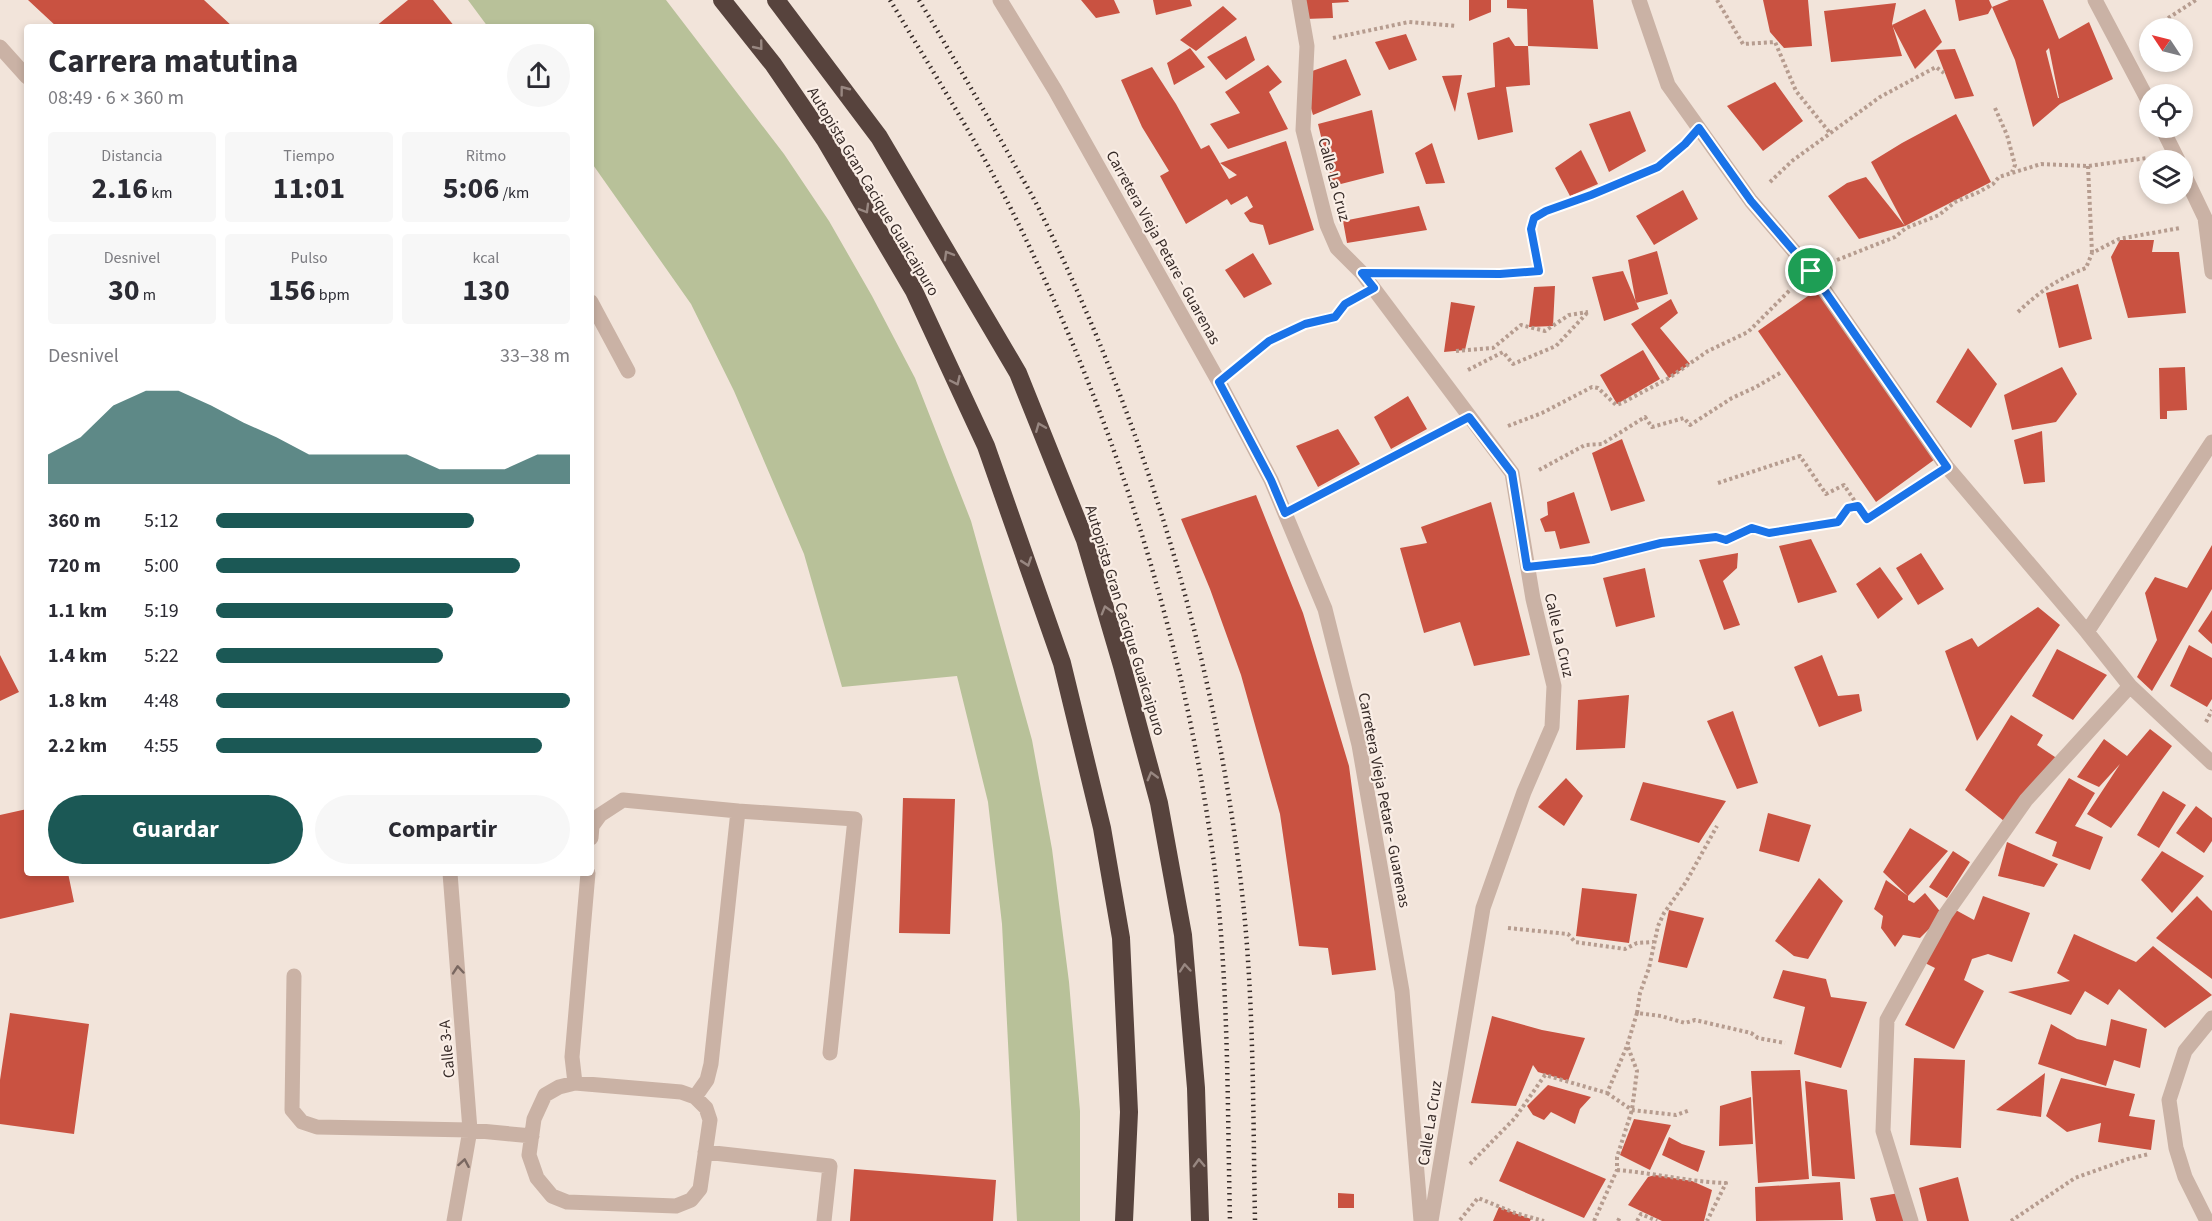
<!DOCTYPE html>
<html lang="es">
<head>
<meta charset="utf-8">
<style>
	:root { --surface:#fff; --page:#f7f7f7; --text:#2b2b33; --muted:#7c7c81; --accent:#1b5855 }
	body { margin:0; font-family:"Source Sans 3",sans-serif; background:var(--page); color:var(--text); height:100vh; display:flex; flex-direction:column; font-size:22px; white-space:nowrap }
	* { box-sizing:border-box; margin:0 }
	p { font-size:20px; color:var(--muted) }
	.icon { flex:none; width:33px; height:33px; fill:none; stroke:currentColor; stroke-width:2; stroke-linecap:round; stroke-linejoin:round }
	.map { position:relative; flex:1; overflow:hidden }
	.details { position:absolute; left:24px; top:24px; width:570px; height:852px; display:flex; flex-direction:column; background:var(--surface); border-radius:6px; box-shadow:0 3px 9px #0003 }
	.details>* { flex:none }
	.needle { width:39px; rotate:305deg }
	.controls { position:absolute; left:2139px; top:18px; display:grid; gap:12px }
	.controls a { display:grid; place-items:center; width:54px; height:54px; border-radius:50%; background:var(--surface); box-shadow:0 3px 9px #0003; font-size:30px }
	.pin { position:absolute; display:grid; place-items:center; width:51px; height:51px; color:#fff; margin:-26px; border:3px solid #fff; border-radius:50%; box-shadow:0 2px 6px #0007 }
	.round { display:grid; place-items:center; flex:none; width:63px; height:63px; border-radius:32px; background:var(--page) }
	.headline { display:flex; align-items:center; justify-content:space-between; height:102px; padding:0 24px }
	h1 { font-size:33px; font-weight:700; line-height:45px }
	.stats { display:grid; grid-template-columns:repeat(3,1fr); gap:9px; height:102px; padding:6px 24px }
	.stats div { display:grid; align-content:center; border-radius:6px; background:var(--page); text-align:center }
	.stats b { font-size:30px; font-weight:700 }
	.stats small { font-size:16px; font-weight:400 }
	.stats p { font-size:16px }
	.chart { height:168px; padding:12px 24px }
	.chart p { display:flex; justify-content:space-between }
	.chart svg { width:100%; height:108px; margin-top:6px; fill:var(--accent); opacity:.7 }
	.action { display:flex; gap:12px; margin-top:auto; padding:12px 24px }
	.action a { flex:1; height:69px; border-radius:36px; background:var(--accent); color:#fff; font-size:24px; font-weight:700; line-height:69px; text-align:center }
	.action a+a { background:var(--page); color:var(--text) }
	ul { padding:0 24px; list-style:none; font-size:20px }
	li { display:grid; grid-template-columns:96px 72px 1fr; align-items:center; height:45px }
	li i { height:15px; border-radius:8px; background:var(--accent) }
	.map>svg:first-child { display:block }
	.green { fill:#b8c199 }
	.building { fill:#c95241; fill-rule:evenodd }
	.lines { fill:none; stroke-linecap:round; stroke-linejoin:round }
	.path { stroke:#b69c8f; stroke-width:4; stroke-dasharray:3 3; stroke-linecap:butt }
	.minor { stroke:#cab2a5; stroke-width:15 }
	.highway { stroke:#57433d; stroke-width:18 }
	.rail { stroke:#362a27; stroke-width:4.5; stroke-dasharray:1.5 4.5; stroke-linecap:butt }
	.oneway { stroke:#988781 }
	.oneway2 { stroke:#796760 }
	.route-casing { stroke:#fff; stroke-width:12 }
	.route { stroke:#1a73e8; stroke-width:8 }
	.labels { text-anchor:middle; stroke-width:4.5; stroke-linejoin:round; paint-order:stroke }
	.street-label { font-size:16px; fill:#362a27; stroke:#faeee6 }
</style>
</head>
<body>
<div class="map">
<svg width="2212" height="1221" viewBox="0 0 2212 1221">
	<rect width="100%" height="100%" fill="#f2e4da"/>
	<!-- green -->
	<path class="green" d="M468,0h198l118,154 45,67 43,75 43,82 56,143 61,219 20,109 17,133 11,129v110h-63l-15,-297 -14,-122 -31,-126 -115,11 -38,-133 -70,-163 -43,-87 -100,-142v-135h-103z"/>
	<!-- building -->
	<path class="building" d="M28,0h176l29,27h-176z
		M408,0h25l22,27h-80z
		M1081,0h33l6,13 -24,5z
		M1153,0h37l2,6 -36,9z
		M1303,0h45l1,2 -17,1 1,15 -28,1z
		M1469,0h22v12l-22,9z
		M1507,0h86l5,49 -70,-3 -1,-37 -20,-1z
		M1763,0h45l4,46 -28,2 -14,-16z
		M1955,0h34l3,7 -4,7 -29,7z
		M2009,0h34l16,39 30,-17 24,57 -53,25 -27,23 -18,-67 -23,-53zM2049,48l10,50h-1l-12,-47z
		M1896,3l-4,21 10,32 -71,6 -7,-51z
		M1223,6l14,13 -41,32 -16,-11z
		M1925,9l17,33 -27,27 -23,-44z
		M1406,34l11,26 -28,10 -14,-28z
		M1246,36l9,24 -29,20 -19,-23z
		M1509,37l6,9h13l2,39 -24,2 7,45 -35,8 -11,-47 28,-6 -2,-44z
		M1190,48l15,19 -31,18 -7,-22z
		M1955,49l19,47 -19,3 -19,-49z
		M1346,59l15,36 -48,20 -12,-40z
		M1268,65l14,17 -13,10 19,37 -60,20 -18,-25 30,-11 -15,-21z
		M1152,67l24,37 25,45 8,-4 20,34 8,-4 -17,-12 66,-22 28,89 -45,15 -6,-20 -13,-3 -6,-9 9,-6 -6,-11 -16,9 -4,-6 -41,25 -26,-48 9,-5 -27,-44 -21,-47z
		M1462,75l-7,37 -13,-36z
		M1775,82l28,39 -40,30 -36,-45z
		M1372,110l12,63 -51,13 -15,-62z
		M1630,111l16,40 -37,21 -20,-48z
		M1956,114l35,68 -86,44 -46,13 -31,-43 19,-13 19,-6 39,49 -34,-64 31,-19z
		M1432,143l13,40 -19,1 -11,-31z
		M1581,150l17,34 -28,12 -15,-28z
		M1683,190l15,29 -44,26 -18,-29z
		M1419,206l8,24 -80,13 -4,-22z
		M2120,240h34l-2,12h27l7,61 -58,5 -17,-61z
		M1657,251l11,43 -32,9 -8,-43z
		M1253,253l19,31 -28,14 -19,-28z
		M1623,271l16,38 -35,12 -12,-44z
		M2078,284l14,55 -33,9 -13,-55z
		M1555,286l-2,40 -24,1 5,-40z
		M1818,289l120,168 -62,45 -118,-171z
		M1671,299l7,14 -18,15 30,36 -21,14 -38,-54z
		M1451,302l24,4 -10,44 -21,2z
		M1968,348l29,36 -26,44 -35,-26z
		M1643,350l17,29 -43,25 -17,-29z
		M2062,367l15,27 -21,28 -44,8 -8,-35z
		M2185,367l2,43 -20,1v8h-7l-1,-51z
		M1408,396l19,33 -36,20 -17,-32z
		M1338,429l22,35 -42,23 -22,-41z
		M2042,431l3,51 -21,2 -10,-44z
		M1622,439l23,62 -34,10 -19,-58z
		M1574,492l16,51 -30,6 -5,-18 -10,1 -5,-13 8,-4 -1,-13z
		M1256,495l47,118 46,153 27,204 -44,5 -4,-27 -29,-2 -19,-132 -39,-139 -31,-86 -29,-70z
		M1491,502l39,153 -56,11 -14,-44 -36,11 -24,-85 27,-5 -6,-16z
		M1811,539l26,53 -39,11 -19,-57z
		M2212,545v44l-60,102 -15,-14 20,-37 -12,-47 10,-16 32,11z
		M1738,553l-1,15 -14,13 17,44 -16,5 -25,-70z
		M1921,553l23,36 -26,16 -22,-37z
		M1880,567l23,32 -25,20 -22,-35z
		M1645,568l10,49 -39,10 -13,-49z
		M2038,607l22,18 -83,116 -32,-90 27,-13 6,9z
		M2212,610v34l-14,-13z
		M2189,645l23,13v41l-5,8 -37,-21z
		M2057,649l50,26 -34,45 -41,-24z
		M0,655l19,37 -19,9z
		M1822,655l16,41 21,-2 3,17 -43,16 -25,-60z
		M1629,695l-4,53 -49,2 2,-50z
		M1733,711l25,72 -21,6 -30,-68z
		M2011,715l32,20 -6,10 21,14 -54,62 -39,-31z
		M2150,729l22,17 -61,82 -24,-14 33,-50 -21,23 -22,-10 27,-38 23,17z
		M1566,778l17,18 -19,30 -26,-19z
		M2069,778l26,15 -20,33 28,11 -13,33 -38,-14 5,-14 -22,-9z
		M1643,782l83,19 -27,42 -69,-23z
		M2163,791l23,14 -27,43 -22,-13z
		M903,798l52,1 -5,135 -51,-1z
		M2196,806l16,12v23l-8,12 -28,-20z
		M27,809v64h41l6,29 -74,17v-104z
		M1768,813l43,12 -12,37 -40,-11z
		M1910,828l38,23 -40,45v4l6,3 11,-10 18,22 -23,23 -17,-3 -8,12 -14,-19 2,-12 -9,-7 12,-29 22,16 -25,-24z
		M2007,842l51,22 -14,23 -46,-11z
		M1953,851l17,11 -23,36 -18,-11z
		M2162,851l42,25 -32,37 -31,-33z
		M1819,878l24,23 -35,58 -14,-3 -19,-15z
		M1582,888l55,6 -8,49 -53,-7z
		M1983,896l47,17 -18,49 -24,-8 -16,5 -8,21 20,11 -30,58 -49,-24 30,-57 -14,-7 31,-53 22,12z
		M2197,896l15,15v68l-56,-41z
		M1669,910l35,8 -17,50 -29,-6z
		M2074,934l62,28 17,-16 59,49 -47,33 -46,-39 -11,16 -23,-14 -14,24 -63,-23 62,-11 -13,-8z
		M1783,970l43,9 5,18 36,5 -26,66 -47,-14 11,-47 -32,-9z
		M10,1013l79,11 -15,110 -74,-10v-44z
		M1492,1016l50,14 43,8 -17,43 -30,-9 -5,-7 -17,41 -45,-3z
		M2111,1019l36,10 -7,39 -26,-8 -8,26 -68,-22 13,-40 26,15 29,7z
		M1914,1058l51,2 -4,88 -51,-3z
		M1800,1070l9,109 -51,4 -7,-112z
		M2045,1073l-4,44 -45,-7z
		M2061,1078l74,16 -6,22 26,4 -4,30 -53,-8 3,-19 -34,9 -21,-16z
		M1805,1081l42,9 8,89 -43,-3z
		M1548,1085l43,12 -11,12 -5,15 -24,-12 -7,8 -11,-5 -6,-9z
		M1751,1097l2,47 -34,2 1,-40z
		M1634,1119l37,6 -21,45 -30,-15z
		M1669,1137l13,7 23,7 -7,21 -36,-17z
		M1517,1141l89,38 -22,39 -85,-37z
		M854,1169l142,11 -3,41h-143z
		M1655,1175l37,6 20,9 -8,31h-42l-34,-16 20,-28z
		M1958,1177l11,44h-42l-8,-33z
		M1840,1182l3,38 -87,1 -1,-34z
		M1338,1193l16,1v14h-16z
		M1899,1193l8,28h-31l-6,-23z
		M1499,1207l32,12 -1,2h-37z"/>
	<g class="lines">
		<!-- path -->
		<path class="path" d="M1717,0l26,44 32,-2 21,49 34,42
			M2153,28l43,-28
			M1333,38l76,-16 47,4
			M1995,108l12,27 8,30 -3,7
			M2088,166l4,87
			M1770,182l22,-21 88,-64 56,-30 8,6
			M1837,260l58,-23 11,-9 33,-13 16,-13 24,-10 14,-8 6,-7 42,-13 47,2 59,-8
			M1396,273l104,1 39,-3 -8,-42 4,-11 11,-7 112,-44 23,-20
			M2018,312c21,-20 41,-34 68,-44l6,-15 27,-14 61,-11
			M1456,351l37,-3 28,-23 24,6 24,-16 19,-3
			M1239,366l30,-25 36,-17 30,-7 10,-13 4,-2
			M1468,370l35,-18 10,12 43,-18 32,-34
			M1508,426l34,-13 50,-26 6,1 18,17 6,-2 47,-25 39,-27 40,-19 43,-43
			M1539,470l46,-25 17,-1 43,-27 7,10 32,-9 6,7 42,-27 24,-11 24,-14
			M1718,483l82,-27 26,38 18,-9 14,21
			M1307,502l140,-74
			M1555,564l38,-4 68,-17 55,-6 10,3 26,-12 17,5 69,-11 10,-13 10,-3 9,13 59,-38
			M2206,722l6,-12
			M1508,928l60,6 7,8 50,7 12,-6 16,-1
			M1637,1013l3,-20 9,-25 9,-42 6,-13 22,-31 31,-56
			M1607,1093l25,17 44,5 14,-5
			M1470,1164l45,-46 30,-43 62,18 20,-47 10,-33 24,3 24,7 10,-3 56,13 7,5 27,5
			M1617,1170c37,3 73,12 109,13l-19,38
			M1460,1220l18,-22 37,15 29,8
			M1594,1221l23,-51v-13l15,-47 5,-39 -9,-24
			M1618,1221l2,-4
			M1637,1221l4,-7 16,7
			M2011,1221l64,-43 53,-19 21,-5"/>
		<!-- minor -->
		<path class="minor" d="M1000,0l55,90 164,292 52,98 54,129 34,136 43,246 19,230
			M1299,0l8,46 -4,84 24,95 10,23 25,25 150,200 21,126 21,87 -2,41 -28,65 -41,116 -52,313
			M1639,0l29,85 83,116 60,70 136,196 140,165 43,54 82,77
			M2095,0l55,104
			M0,47l27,30
			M2162,128l16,32
			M2182,170l23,48 7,54
			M591,302l37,69
			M2087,632l125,-190
			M591,838l1,-12 8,-11 23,-15 115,11 117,8 -25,234
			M450,873l20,257 -16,91
			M294,976l-2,134 10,12 15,5 153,3 62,6
			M575,1083l106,9 14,5 11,11 4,12 -10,69 -9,11 -15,6 -109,-4 -15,-6 -15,-18 -8,-23 5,-36 11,-24 14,-8z
			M575,1083l-3,-26 16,-184
			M695,1097l12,-17 4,-16 27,-253
			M705,1152l125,14 -6,55
			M1911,1221l-28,-90 4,-111 58,-105 81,-115 104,-114
			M2207,1221l-22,-44 -9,-29 -7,-48 16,-49 27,-33"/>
		<!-- highway -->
		<path class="highway" d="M722,0l51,64 52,76 89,151 72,155 76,217 40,165 19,110 8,174 -5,109
			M776,0l103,137 139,236 67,167 37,126 37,137 24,132 13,153 4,133"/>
		<!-- rail -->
		<path class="rail" d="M890,0c44,74 91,147 129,225 93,191 160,397 191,609 19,128 17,258 20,387
			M919,0c30,50 59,100 88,151 11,21 24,41 34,62 107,219 178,455 203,698 10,103 9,207 11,310"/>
	</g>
	<!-- one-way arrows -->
	<defs><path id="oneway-chevron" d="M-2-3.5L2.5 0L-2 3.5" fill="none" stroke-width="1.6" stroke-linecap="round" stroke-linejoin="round" transform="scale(1.5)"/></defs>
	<g class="oneway">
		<use href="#oneway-chevron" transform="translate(759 46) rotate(51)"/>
		<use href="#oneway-chevron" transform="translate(844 90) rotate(-127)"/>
		<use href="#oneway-chevron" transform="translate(865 209) rotate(60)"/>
		<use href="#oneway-chevron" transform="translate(948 255) rotate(-120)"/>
		<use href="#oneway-chevron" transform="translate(956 381) rotate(65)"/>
		<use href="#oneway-chevron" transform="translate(1040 427) rotate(-112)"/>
		<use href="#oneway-chevron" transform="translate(1027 562) rotate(71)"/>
		<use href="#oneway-chevron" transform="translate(1106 610) rotate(-106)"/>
		<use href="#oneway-chevron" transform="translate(1152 776) rotate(-105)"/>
		<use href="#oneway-chevron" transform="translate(1185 968) rotate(-95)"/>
		<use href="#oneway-chevron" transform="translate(1199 1163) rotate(-92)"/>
	</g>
	<g class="oneway2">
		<use href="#oneway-chevron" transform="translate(458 970) rotate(-95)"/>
		<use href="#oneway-chevron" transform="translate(464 1163) rotate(-80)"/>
	</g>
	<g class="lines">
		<defs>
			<path id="route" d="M1699,128l52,73 60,70 136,196 -80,52 -9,-13 -10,2 -10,14 -69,11 -17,-5 -26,12 -10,-3 -55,6 -68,17 -66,7 -15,-94 -43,-56 -184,96 -14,-33 -52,-98 50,-41 36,-17 30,-7 10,-13 29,-16 -12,-15 138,1 39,-3 -8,-42 3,-11 12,-7 45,-16 67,-28 27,-23z"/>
		</defs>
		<!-- route casing -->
		<use href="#route" class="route-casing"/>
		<!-- route -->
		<use href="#route" class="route"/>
	</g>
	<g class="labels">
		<!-- street labels -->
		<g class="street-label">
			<text transform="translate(1335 179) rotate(75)" y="6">Calle La Cruz</text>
			<text transform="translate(874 191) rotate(59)" y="6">Autopista Gran Cacique Guaicaipuro</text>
			<text transform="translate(1164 247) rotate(61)" y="6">Carretera Vieja Petare - Guarenas</text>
			<text transform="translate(1126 620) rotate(73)" y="6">Autopista Gran Cacique Guaicaipuro</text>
			<text transform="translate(1560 635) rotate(77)" y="6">Calle La Cruz</text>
			<text transform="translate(1385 800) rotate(79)" y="6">Carretera Vieja Petare - Guarenas</text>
			<text transform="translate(446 1049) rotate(-95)" y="6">Calle 3-A</text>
			<text transform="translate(1429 1123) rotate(-81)" y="6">Calle La Cruz</text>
		</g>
	</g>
</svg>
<div class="controls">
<a><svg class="needle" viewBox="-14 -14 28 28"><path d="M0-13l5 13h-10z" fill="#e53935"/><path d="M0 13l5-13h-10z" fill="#7c7c81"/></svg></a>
<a><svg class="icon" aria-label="locate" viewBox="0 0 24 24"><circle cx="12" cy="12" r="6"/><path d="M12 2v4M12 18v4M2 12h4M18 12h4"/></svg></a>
<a><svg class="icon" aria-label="layers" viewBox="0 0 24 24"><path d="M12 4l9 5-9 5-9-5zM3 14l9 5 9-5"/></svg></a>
</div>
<div class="pin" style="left:1811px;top:271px;background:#1e9e55"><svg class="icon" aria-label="arrive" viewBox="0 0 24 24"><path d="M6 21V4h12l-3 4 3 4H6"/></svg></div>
<section class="details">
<div class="headline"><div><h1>Carrera matutina</h1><p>08:49 · 6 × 360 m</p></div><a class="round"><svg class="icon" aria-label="share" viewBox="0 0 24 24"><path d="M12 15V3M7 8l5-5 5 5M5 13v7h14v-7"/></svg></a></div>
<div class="stats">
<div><p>Distancia</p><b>2.16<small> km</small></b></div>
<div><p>Tiempo</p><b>11:01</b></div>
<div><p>Ritmo</p><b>5:06<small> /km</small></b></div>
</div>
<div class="stats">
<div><p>Desnivel</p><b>30<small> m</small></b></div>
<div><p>Pulso</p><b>156<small> bpm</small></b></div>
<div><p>kcal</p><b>130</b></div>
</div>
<div class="chart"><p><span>Desnivel</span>33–38 m</p>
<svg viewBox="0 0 160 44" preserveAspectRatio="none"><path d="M0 44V32L10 25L20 12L30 6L40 6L50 12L60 19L70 25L80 32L90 32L100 32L110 32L120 38L130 38L140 38L150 32L160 32V44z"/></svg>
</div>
<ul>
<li><b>360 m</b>5:12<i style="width:73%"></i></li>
<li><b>720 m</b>5:00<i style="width:86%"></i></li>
<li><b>1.1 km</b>5:19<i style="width:67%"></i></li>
<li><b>1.4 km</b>5:22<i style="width:64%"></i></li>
<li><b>1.8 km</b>4:48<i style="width:100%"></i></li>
<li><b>2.2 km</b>4:55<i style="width:92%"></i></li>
</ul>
<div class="action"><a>Guardar</a><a>Compartir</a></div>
</section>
</div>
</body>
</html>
